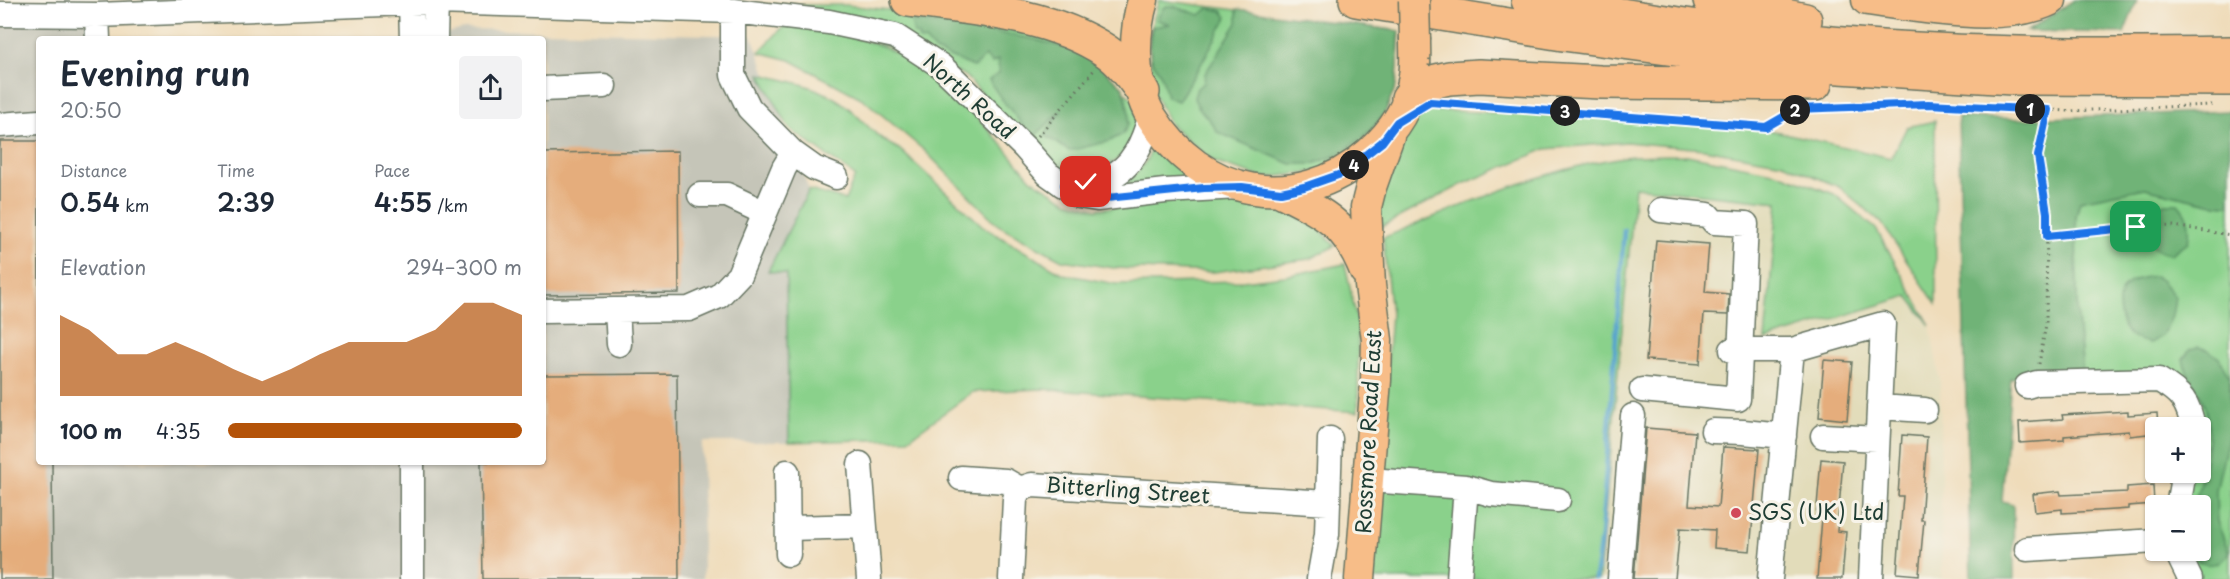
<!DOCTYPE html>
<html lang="en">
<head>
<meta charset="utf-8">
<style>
	:root { --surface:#fff; --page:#f2f2f3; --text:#1f2937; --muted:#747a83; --accent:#b45309 }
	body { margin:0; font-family:"Playpen Sans",sans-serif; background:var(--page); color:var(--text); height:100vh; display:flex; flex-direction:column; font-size:22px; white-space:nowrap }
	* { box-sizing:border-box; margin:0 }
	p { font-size:20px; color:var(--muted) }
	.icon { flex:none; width:33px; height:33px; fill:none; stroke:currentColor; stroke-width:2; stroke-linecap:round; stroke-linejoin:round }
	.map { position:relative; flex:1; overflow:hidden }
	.sheet { position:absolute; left:36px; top:36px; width:510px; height:429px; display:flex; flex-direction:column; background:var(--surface); border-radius:6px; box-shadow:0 2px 4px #0004 }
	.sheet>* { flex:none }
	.controls { position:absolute; left:2145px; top:417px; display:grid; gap:12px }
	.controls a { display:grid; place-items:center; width:66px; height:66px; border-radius:6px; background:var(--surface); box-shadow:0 2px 4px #0004; font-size:30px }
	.pin { position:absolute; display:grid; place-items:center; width:51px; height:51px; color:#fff; margin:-26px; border-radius:12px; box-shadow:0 3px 9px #0006 }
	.km { position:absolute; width:30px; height:30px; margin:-15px; border-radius:50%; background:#222; color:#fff; font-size:16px; line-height:30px; text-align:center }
	.round { display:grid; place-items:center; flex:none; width:63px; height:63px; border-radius:6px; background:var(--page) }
	.overview { display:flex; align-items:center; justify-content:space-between; height:102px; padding:0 24px }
	h1 { font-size:33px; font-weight:600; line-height:45px }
	.metrics { display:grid; grid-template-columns:repeat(3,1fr); gap:9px; height:102px; padding:6px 24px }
	.metrics div { display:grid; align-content:center }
	.metrics b { font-size:26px; font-weight:600 }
	.metrics small { font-size:16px; font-weight:400 }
	.metrics p { font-size:16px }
	.chart { height:168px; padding:12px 24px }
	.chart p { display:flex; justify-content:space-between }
	.chart svg { width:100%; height:108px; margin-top:6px; fill:var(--accent); opacity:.7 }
	ul { padding:0 24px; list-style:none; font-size:20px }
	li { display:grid; grid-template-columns:96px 72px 1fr; align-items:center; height:45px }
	li i { height:15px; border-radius:8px; background:var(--accent) }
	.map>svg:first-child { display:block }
	.built { fill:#e2dcba }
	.industrial { fill:#c5c5b8 }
	.green { fill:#8ad18b; stroke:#548760; stroke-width:1.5 }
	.forest { fill:#6fb377; stroke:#477856; stroke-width:1.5 }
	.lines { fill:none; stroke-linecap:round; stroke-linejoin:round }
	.stream { stroke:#54a3cd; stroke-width:4.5 }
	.building { fill:#e5ad7c }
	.minor-casing { stroke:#687563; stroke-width:27 }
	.major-casing { stroke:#687563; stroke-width:33 }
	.highway-casing { stroke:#687563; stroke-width:36 }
	.path { stroke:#687563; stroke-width:3; stroke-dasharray:1.5 4.5; stroke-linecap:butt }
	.minor { stroke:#fff; stroke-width:24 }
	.major { stroke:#f7bd88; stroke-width:30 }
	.highway { stroke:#f7bd88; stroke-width:33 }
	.major-bridge-casing { stroke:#687563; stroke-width:33; stroke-linecap:butt }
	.path-bridge { stroke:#687563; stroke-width:3; stroke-dasharray:1.5 4.5; stroke-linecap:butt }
	.major-bridge { stroke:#f7bd88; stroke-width:30 }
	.route-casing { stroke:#fff; stroke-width:12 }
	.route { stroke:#1a73e8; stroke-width:8 }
	.poi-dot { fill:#d1495b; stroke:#f7f3e8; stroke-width:2 }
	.labels { text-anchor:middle; stroke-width:6; stroke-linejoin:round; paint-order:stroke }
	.street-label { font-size:21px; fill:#1f3d34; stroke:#f7f3e8 }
	.poi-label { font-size:21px; fill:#1f3d34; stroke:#f7f3e8; text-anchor:start }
</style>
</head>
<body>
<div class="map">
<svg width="2230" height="579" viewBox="0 0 2230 579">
	<rect width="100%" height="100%" fill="#f7f3e8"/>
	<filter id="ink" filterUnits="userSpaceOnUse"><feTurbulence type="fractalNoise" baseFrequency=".0167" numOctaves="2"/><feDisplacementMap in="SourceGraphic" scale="12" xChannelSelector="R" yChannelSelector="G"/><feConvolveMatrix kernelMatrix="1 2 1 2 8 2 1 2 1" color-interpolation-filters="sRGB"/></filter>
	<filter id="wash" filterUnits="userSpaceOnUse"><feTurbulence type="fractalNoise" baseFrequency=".008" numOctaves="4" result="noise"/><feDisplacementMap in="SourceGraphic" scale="24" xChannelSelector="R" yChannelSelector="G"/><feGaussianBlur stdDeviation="1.35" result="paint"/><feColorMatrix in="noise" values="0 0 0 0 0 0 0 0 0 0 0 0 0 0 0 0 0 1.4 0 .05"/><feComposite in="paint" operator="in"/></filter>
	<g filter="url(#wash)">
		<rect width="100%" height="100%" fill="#efdcba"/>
		<!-- built -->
		<path class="built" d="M1634,187l144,15 -13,138 143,-44 22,29 10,55 2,199h-343z"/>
		<!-- industrial -->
		<path class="industrial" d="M0,14l97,1 10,24h-68v423h504v-423h-120l41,-10 288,7 57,154 -23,84 3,168h-87l1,137h-703z"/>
		<!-- green -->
		<path class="green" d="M1159,0l241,31 -4,55 -13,31 -13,17 -14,13 -37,24 -55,7 -50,-16 -44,-38 -18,-35 -3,-54z
			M780,5h67l76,9 132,24 78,61c2,10 5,22 2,32 -10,36 -49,52 -82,36l-89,-92z
			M784,26l39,2 59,18 40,20 30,25 47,50 32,38 36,22 29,8 88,-9 58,-1 50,15 29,16 14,16 -26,13 -95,13 -100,-4 -52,-8 -64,-35 -72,-73 -63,-53 -73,-39 -31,-8z
			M760,74c26,6 53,11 76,25 24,14 36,38 63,50l86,79 78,46 53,10 127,-3 42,-5 60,-12 13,61v87l-317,-23 -68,3 -65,47 -119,3 -3,-168 -18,-3 41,-81 36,10 10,-24 -66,-48z
			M1428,110l289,12 63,10 111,26 16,-31 28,-6 1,183 -55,-82 -42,-35 -56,-24 -79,-14 -78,-7 -80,7 -83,35 -82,43 -5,-30 18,-42 21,-35z
			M1154,139l50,44 -80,1c14,-11 28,-26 30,-45z
			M1687,155l91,18 56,21 42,35 54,96 -22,-29 -143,44 13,-138 -143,-15 -36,392h-227l19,-265 -8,-76c77,-32 153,-66 235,-80 22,-4 47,-2 69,-3z
			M2145,188l69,16 16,1v374h-33l-17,-28 20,-1v-44l-19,-1 7,-32 12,-1v-44l-13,-35 -104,-19 -6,-66 -1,-92 4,-16z"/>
		<!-- forest -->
		<path class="forest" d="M2074,0h63l-13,33 -97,-2z
			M1167,6h6l27,9 8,-7 14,3 5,6 -27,49 -22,35 -11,-4 -5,-20 -10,-17 -3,-14 3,-19 18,-3 -13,-4 6,-12z
			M1237,9l162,22 -1,37 -2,18 -12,29 -17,19 -30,21 -24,9h-22l-74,-32c-6,-14 -18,-19 -23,-34l3,-10 7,-5 1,-9 32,-51z
			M911,21l61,7 61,11 50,13 40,35 6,26 -1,11 -5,10 -13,7 -41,10 -24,-16 16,-24 -29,28c-13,-22 -32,-38 -43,-59l10,-7 -1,-13 -6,3 -7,-7 -11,11 -39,-16 -10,-11 -4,1 -3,-3 1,-3 -5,-1z
			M2230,111v94l-16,-1 -69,-16 -65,13 -4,15 1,92 6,66 -72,4 -9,123 11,3 1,75h-43l-13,-462 65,2z
			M2162,204h16c11,12 13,22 10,38l-17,12c-20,-3 -22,-12 -30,-29l9,-12z
			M2154,276l8,5 13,16 -3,19 -9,20 -13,7c-19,-4 -27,-9 -30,-29 -5,-28 9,-35 34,-38z
			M2198,347l10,3 11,8 11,20v53l-14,59 1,31 12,32c-11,15 -30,16 -37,-2l8,-1v-44l-6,-1c8,-29 20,-67 11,-98 -5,-16 -18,-29 -22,-47l7,-11z"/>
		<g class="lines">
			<!-- stream -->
			<path class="stream" d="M1595,579l6,-42 23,-307"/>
		</g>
		<g id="blocks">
			<!-- building -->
			<path class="building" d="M0,141h39v321h13l1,117h-53z
				M678,151l1,142 -136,2v-142z
				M1656,240l53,4 -4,48 24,2 -1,21 -24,-1 -4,50 -54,-4z
				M1824,360l28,2 -5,58 -28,-3z
				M677,374l2,205h-196l-2,-117h62v-87z
				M2128,411v4l29,-2 1,15h-2v5l-26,3 -1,-5 -65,5v4l-44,3 -1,-21 44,-3 -1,-4z
				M1646,428l49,4 -6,73 29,2 5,-60 36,2 -9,102 -36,-3 1,-18 -35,-2 -5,51h-41z
				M1902,435l25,2 -6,83h3l-5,55 -22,-2 6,-77h-5z
				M1821,459l22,2 -6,70 9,1 -4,47h-25l5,-61h-6z
				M2153,485l1,19 -26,2v3l-13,1 -53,3v-4l-27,3 -2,-18 27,-3 1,4 66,-3v-5z"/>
		</g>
	</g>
	<g filter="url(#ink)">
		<use href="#blocks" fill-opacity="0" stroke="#687563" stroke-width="1.5"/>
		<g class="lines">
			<defs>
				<path id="minor" d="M411,3l1,36
					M733,11v64l16,33 44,45 21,15 22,9
					M0,14l97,1 339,-13 297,9 96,11 66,14 46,30 84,82 23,26 31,22 18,3 68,-8 74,-4
					M97,15l1,24
					M435,39l1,-37
					M543,89l61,-3
					M0,125l39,-3
					M1063,185c14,-2 30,-3 43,-7 27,-8 38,-39 45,-63
					M700,195h27l38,18
					M617,310l2,34
					M543,311l146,-2 30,-13 20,-21 45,-107 9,-15
					M1732,350h60l91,-26 -12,255
					M2027,386l10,-3 122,-3c22,13 30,22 34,48
					M1642,390l96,9 8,-175 -32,-2 -6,-7 -47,-5
					M1879,407l46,3
					M1713,431l30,1 41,4
					M1823,436l54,3
					M860,464l9,115
					M787,472l1,82
					M961,478l45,3 14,8
					M1369,480l97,7 -7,92
					M1466,487l25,7 67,6
					M2178,506l6,-34
					M789,528l75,-2
					M2027,549l129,-8
					M2176,550l14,29
					M412,579v-117
					M1011,579l4,-80 5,-10 12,-4 296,18
					M1319,579l8,-45 3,-95
					M1620,579l13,-163
					M1770,579l22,-229"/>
				<path id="major" d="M1143,0c-10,34 -11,84 8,116 50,81 145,100 218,37 23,-20 41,-46 45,-77 2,-12 1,-24 1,-36
					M1867,0c53,7 136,24 184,0
					M1281,192c44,22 65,31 84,79
					M1360,579l16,-199 1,-40 -7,-55 -4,-78 5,-20 18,-51"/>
				<path id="highway" d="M908,0c66,9 140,13 198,51 15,10 26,26 37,41
					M1356,0l207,34 156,21 105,11 188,12 218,1
					M1528,0c105,17 210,35 315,44 129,11 258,11 387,9
					M1710,0l95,20
					M1408,98l24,-16 17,-4 30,-2 121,6 215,2"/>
			</defs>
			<!-- minor casing -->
			<use href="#minor" class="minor-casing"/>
			<!-- major casing -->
			<use href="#major" class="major-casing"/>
			<!-- highway casing -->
			<use href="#highway" class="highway-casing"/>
			<!-- path -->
			<path class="path" d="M1455,103l311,24 34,-18
				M1821,108l107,-4 141,7 144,-6
				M1038,136l56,-66
				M2047,236l89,-9 38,-1 56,9
				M2039,364l7,-40 1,-111 -9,-57 10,-46"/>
			<!-- minor -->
			<use href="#minor" class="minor"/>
			<!-- major -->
			<use href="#major" class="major"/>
			<!-- highway -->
			<use href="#highway" class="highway"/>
			<defs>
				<path id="major-bridge" d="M1414,0l1,40"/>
			</defs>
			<!-- major-bridge casing -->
			<use href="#major-bridge" class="major-bridge-casing"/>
			<!-- path-bridge -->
			<path class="path-bridge" d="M1429,66l1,-10"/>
			<!-- major-bridge -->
			<use href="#major-bridge" class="major-bridge"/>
		</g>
	</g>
	<g class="lines" filter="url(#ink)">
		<defs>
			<path id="route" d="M1086,182l-22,3 15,11 18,3 107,-11 38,-1 39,5 23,-5 37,-13 41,-32 15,-20 33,-20 336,25 31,-18 131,-5 120,6 -10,46 9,57v23l89,-9"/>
		</defs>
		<!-- route casing -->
		<use href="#route" class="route-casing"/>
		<!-- route -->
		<use href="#route" class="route"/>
	</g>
	<!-- markers -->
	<circle class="poi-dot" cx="1736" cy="513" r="6"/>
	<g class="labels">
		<!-- street labels -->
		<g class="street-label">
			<text transform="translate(969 97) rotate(42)" y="7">North Road</text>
			<text transform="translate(1369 432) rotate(-87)" y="7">Rossmore Road East</text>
			<text transform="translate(1128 491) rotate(4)" y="7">Bitterling Street</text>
		</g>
		<!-- poi labels -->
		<g class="poi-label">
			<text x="1748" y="520">SGS (UK) Ltd</text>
		</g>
	</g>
</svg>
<div class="controls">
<a>+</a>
<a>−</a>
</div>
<div class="pin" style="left:2136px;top:227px;background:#1e9e55"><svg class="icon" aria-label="arrive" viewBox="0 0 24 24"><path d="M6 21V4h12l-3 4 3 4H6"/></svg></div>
<div class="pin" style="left:1086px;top:182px;background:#d93025"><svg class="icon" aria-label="check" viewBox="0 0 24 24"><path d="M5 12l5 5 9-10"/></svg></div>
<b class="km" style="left:2030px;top:109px">1</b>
<b class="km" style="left:1795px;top:110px">2</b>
<b class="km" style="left:1565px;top:111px">3</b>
<b class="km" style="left:1354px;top:165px">4</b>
<section class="sheet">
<div class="overview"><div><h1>Evening run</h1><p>20:50</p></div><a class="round"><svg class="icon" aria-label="share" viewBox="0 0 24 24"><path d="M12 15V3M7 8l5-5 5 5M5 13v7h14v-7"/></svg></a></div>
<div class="metrics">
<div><p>Distance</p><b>0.54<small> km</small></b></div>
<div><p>Time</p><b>2:39</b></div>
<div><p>Pace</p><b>4:55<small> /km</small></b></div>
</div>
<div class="chart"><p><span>Elevation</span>294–300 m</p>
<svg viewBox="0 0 160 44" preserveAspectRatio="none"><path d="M0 44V11L10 17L20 27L30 27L40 22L50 27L60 33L70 38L80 33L90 27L100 22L110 22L120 22L130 17L140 6L150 6L160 11V44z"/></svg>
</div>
<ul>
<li><b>100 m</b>4:35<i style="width:100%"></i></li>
</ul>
</section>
</div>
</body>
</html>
